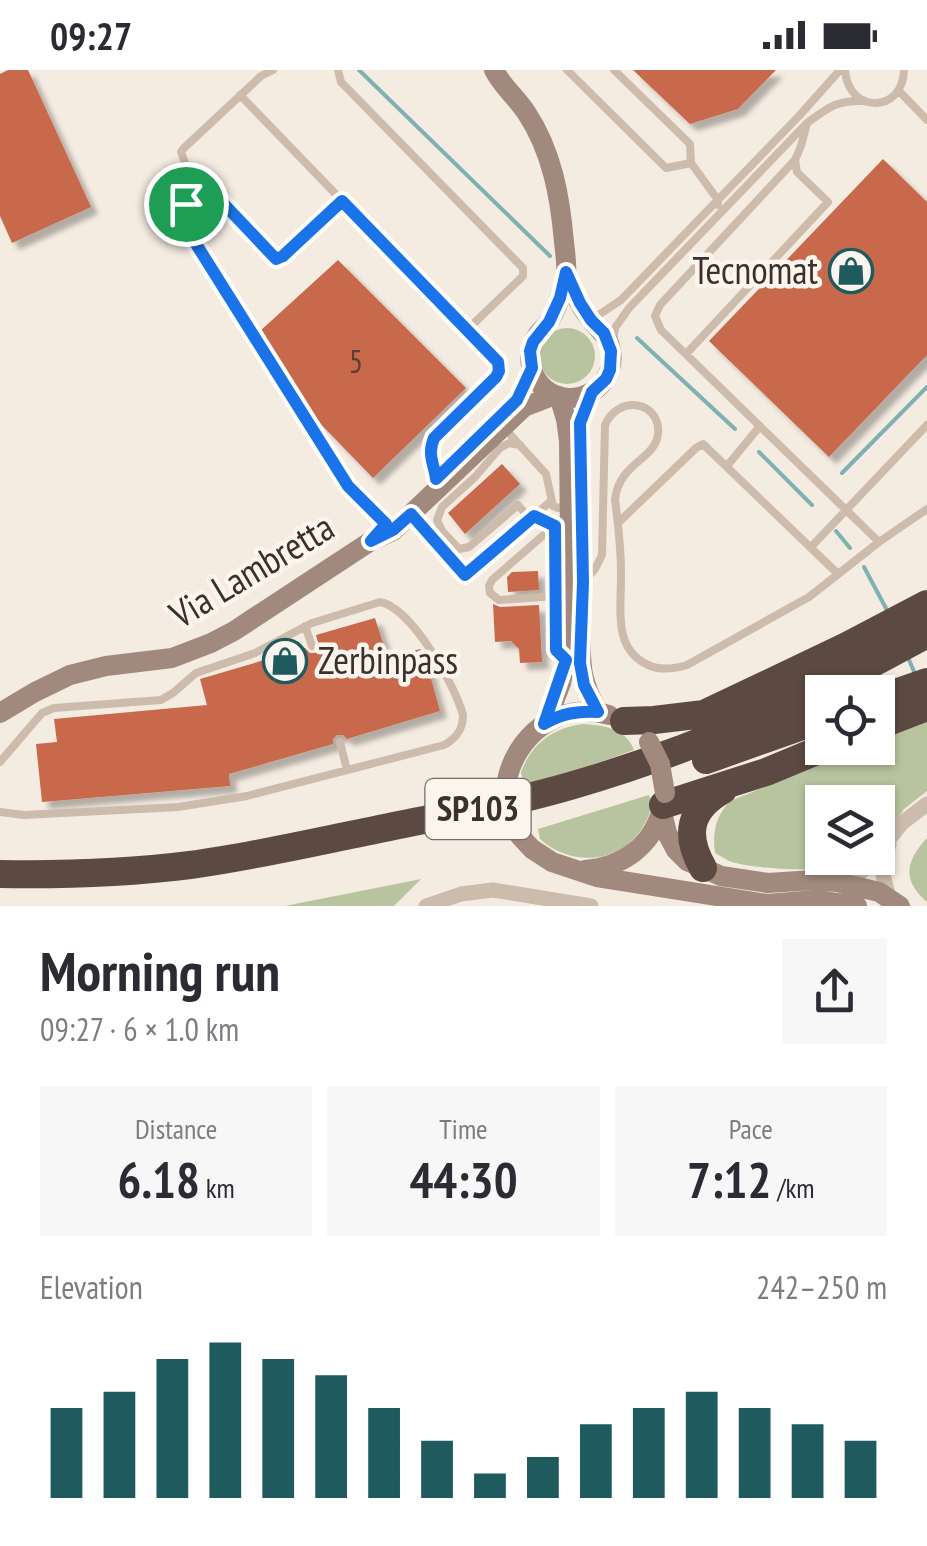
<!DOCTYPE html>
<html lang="en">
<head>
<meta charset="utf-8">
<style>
	:root { --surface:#fff; --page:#f7f7f7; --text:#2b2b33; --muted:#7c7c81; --accent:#1f5a5e }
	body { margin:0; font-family:"PT Sans Narrow",sans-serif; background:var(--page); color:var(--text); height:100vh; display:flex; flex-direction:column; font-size:38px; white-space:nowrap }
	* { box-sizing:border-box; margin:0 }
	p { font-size:32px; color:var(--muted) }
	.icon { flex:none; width:55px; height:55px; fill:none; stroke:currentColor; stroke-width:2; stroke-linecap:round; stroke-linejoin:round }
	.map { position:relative; height:836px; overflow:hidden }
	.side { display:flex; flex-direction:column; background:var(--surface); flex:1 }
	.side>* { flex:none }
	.controls { position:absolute; left:805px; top:605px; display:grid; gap:20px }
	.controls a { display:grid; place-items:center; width:90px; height:90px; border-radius:0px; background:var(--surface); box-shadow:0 2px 8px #0004; font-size:50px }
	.pin { position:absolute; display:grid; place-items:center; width:85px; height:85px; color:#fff; margin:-42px; border:5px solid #fff; border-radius:50%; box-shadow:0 2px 10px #0007 }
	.round { display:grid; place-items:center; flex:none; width:105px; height:105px; border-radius:0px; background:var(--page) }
	.overview { display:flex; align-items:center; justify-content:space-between; height:170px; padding:0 40px }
	h1 { font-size:55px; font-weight:800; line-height:75px }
	.stats { display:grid; grid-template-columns:repeat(3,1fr); gap:15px; height:170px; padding:10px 40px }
	.stats div { display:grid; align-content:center; border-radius:0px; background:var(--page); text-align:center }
	.stats b { font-size:50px; font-weight:800 }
	.stats small { font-size:28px; font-weight:400 }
	.stats p { font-size:28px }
	.chart { height:280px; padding:20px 40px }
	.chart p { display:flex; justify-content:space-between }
	.chart svg { width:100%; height:180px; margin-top:10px; stroke:var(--accent); stroke-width:6 }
	.status { display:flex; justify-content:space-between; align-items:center; height:70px; padding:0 50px; background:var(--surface); direction:ltr }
	.status svg { height:28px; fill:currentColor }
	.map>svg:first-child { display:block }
	.green { fill:#b8c4a0 }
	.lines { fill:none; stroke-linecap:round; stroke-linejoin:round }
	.stream { stroke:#7fb0b2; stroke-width:4 }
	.building { fill:#c8694b; filter:url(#shadow) }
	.lane { stroke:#cdbbac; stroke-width:8 }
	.street { stroke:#cdbbac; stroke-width:15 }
	.secondary { stroke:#a18a7d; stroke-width:20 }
	.highway { stroke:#5c4a42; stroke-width:28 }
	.secondary-bridge { stroke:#a18a7d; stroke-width:20 }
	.route-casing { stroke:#fff; stroke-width:20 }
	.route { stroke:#1a73e8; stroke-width:12 }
	.labels { text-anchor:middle; stroke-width:9; stroke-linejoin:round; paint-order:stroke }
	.number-label { font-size:32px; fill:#5e3e33 }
	.shield { fill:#fbf5ee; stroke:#756b66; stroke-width:2.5 }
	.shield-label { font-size:35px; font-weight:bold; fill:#3b302b }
	.poi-label { font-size:38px; fill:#3b302b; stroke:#fbf5ee; text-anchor:end }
	.street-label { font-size:38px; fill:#3b302b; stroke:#fbf5ee }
</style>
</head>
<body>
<div class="status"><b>09:27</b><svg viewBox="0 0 49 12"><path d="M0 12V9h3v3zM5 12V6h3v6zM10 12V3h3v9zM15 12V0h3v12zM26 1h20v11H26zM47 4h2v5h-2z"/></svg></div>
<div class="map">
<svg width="927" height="836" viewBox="0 0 927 836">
	<defs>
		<filter id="shadow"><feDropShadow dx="7" dy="7" stdDeviation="2.5" flood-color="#0004"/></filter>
	</defs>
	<rect width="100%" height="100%" fill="#f4ebe1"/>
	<!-- green -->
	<path class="green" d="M539 286a28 28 0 1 1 56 0a28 28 0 1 1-56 0Z
		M927,652v69l-23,18 -15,22 -11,12v-41h-56v56h39c-19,17 -107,12 -132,3 -2,-1 -12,-7 -14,-8 -3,-21 1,-37 15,-52l130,-53h18v-7z
		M582,654c21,1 44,4 52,26l-48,17 -62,18 -3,-13c11,-29 31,-43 61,-48z
		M649,725c4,11 1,20 -5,30 -22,40 -73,42 -104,14l-2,-10z
		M927,768v64c-25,-22 -22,-40 0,-64z
		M421,809l-27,27h-109z"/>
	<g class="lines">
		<!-- stream -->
		<path class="stream" d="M359,0l191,186
			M637,268l98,91
			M759,382l53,53
			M842,403l85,-86
			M836,461l14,17
			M864,497l25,47
			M907,585l8,19"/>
	</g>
	<!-- building -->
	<path class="building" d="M8,0h20l63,137 -79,36 -12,-27v-142z
		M633,0h143l-38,39 -48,15z
		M883,89l44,43v153l-98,102 -120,-116z
		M338,190l128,128 -93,90 -61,-63 -53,-83z
		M502,394l18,20 -55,50 -17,-21z
		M538,501l1,19 -31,2 -1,-15 5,-5z
		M493,534l7,3 39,-2 3,57 -22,1 -1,-14 -8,-8 -16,1z
		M375,548l13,41 32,-10 4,4 16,58 -93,28 -4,-4h-6l-4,4v5l-104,30 1,12 -188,16 -6,-58 21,-2 -3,-23 153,-14 -7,-26 105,-31 5,5h5l4,-7 -3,-11z"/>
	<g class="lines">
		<!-- lane -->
		<path class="lane" d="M273,0l-12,6 -77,72 -3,4 4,11 91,96 7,-2 59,-56
			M338,0l3,12 182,186v8l-56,54
			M567,0l99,98 25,-5
			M614,0l76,74 1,19 27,37v5
			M845,0c3,44 58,44 59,0
			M899,21l28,29
			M240,25l258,267 1,9 -3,6 -63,62c-7,16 1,24 3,40
			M807,53l-6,23 -6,14 -135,145 -5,11 6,14 218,212
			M205,114c-22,22 -27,29 -12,59l155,243 38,38
			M594,248l27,-18 178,-184 41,-46
			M613,272l2,-14 14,-20 178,-185c22,-16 30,-23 57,-22
			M686,284l142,-152 -31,-30 -2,-12
			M506,360l40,44 7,32 5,2 8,-2
			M520,375l-11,-2 -9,5 -25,29 -33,30 -5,13 5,11 17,18 10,-2 49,-42 12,14
			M727,396l33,-40
			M411,444l54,61 86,-74
			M534,446l21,9 -63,55 -3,6 1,7 9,7 57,-4
			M618,453l78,-75 7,-4 135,130
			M555,456l1,124 8,8
			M811,477l116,-122
			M583,513l12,-14 7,-14 3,-130c13,-31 56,-24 53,9 -3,26 -38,28 -43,65 3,24 6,49 6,73 1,32 -10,76 27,93 13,6 26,4 39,0l122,-68 70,-55 48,-33
			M305,556l7,20
			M340,672l7,28
			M0,692l42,-49 12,-5 107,-8 12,-7 23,-20 59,-20 57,-30 68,-21c31,5 75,83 83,113 0,14 -6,23 -19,30l-197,51 -69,11 -154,8 -24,-3"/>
		<!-- street -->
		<path class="street" d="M878,783l24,-30 25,-19
			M838,812c17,-1 25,-11 36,-24
			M889,828l-7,-27 7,-27
			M426,836l35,-12 32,-4 98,16"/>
		<!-- secondary -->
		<path class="secondary" d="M494,0c8,16 22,27 32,42 26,39 34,84 38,130 1,10 3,21 2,31 -2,15 -9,37 -18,50 -3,4 -7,7 -10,11 -12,17 -10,41 7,55 28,23 72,-1 66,-38 -2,-14 -12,-21 -20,-31 -12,-14 -19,-31 -25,-47
			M581,568c-1,32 2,46 17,74
			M0,643l35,-21 35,-17 36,-9 66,-8 39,-15 23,-12 137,-90 22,-10 131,-124 31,-12
			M545,654l16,-41 10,-51 -2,-191 -3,-22 -7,-23
			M506,715c8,-49 53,-85 103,-70
			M662,742l5,21 9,17 11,11 34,15 47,7 46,-3 23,2 42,10 21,14
			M520,766l12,13 20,13 45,15 170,27 49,-4 41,6
			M585,800c38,-3 67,-24 77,-61"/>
		<!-- highway -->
		<path class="highway" d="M878,629l49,-17
			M624,651l30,-1 50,-6 143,-68 80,-42
			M878,656l49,-19
			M706,690l116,-41
			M663,735l103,-33 58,-24
			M703,798c-19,-33 -14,-59 20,-78
			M0,804c64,1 127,-1 190,-9 60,-8 120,-22 180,-34 67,-14 134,-26 200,-45 125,-36 244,-89 357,-152"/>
		<!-- secondary-bridge -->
		<path class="secondary-bridge" d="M649,672l11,22 5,29
			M506,715l4,30 10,21"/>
	</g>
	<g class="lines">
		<defs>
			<path id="route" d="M205,114l71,75 7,-3 59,-55 156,161 1,9 -3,6 -62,61c-7,17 0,25 2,41l81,-79 15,-32 -2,-17 3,-9 16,-20 11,-24 6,-26 14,31 11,17 13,13 7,18 -1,19 -4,9 -14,13 -12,31 3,159 -3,81 4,22 14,27c-20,-1 -36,1 -54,12l22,-64 -10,-10 -1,-124 -21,-10 -69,59 -54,-61 -18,16 -22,11 15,-17 -38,-38 -162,-258c-6,-21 5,-30 19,-44z"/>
		</defs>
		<!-- route casing -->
		<use href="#route" class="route-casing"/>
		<!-- route -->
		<use href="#route" class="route"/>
	</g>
	<!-- icons -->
	<defs>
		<symbol id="shop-ring" viewBox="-11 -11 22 22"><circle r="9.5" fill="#fbf5ee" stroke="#1f5a5e" stroke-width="1.5"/><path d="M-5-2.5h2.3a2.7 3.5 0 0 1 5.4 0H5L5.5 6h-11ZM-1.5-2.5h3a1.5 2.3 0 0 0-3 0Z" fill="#1f5a5e"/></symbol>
	</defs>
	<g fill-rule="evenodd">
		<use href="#shop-ring" x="826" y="176" width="50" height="50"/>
		<use href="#shop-ring" x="260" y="566" width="50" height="50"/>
	</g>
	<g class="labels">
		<!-- number labels -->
		<g class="number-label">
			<text x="356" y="303">5</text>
		</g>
		<!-- shield labels -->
		<rect class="shield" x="425.5" y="709" width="105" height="60" rx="8"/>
		<g class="shield-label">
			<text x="478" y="751">SP103</text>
		</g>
		<!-- poi labels -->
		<g class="poi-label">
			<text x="818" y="214">Tecnomat</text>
			<text x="318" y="604" text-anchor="start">Zerbinpass</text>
		</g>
		<!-- street labels -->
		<g class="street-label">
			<text transform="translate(252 501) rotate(-31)" y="13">Via Lambretta</text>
		</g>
	</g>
</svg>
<div class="controls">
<a><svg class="icon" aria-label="locate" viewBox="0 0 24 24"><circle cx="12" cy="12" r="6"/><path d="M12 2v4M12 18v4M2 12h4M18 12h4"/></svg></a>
<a><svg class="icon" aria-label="layers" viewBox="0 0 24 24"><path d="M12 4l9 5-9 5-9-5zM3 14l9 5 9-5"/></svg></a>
</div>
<div class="pin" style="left:186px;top:134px;background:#1e9e55"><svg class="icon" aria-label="arrive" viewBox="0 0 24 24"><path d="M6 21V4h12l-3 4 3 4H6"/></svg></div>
</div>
<section class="side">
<div class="overview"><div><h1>Morning run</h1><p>09:27 · 6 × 1.0 km</p></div><a class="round"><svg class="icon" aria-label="share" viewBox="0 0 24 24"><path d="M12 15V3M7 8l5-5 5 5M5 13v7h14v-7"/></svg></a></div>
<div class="stats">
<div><p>Distance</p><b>6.18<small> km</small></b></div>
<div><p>Time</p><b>44:30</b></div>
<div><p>Pace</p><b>7:12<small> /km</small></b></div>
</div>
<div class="chart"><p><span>Elevation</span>242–250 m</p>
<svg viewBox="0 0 160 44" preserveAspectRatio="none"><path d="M5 44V22M15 44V18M25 44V10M35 44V6M45 44V10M55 44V14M65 44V22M75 44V30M85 44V38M95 44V34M105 44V26M115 44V22M125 44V18M135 44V22M145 44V26M155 44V30"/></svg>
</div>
</section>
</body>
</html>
